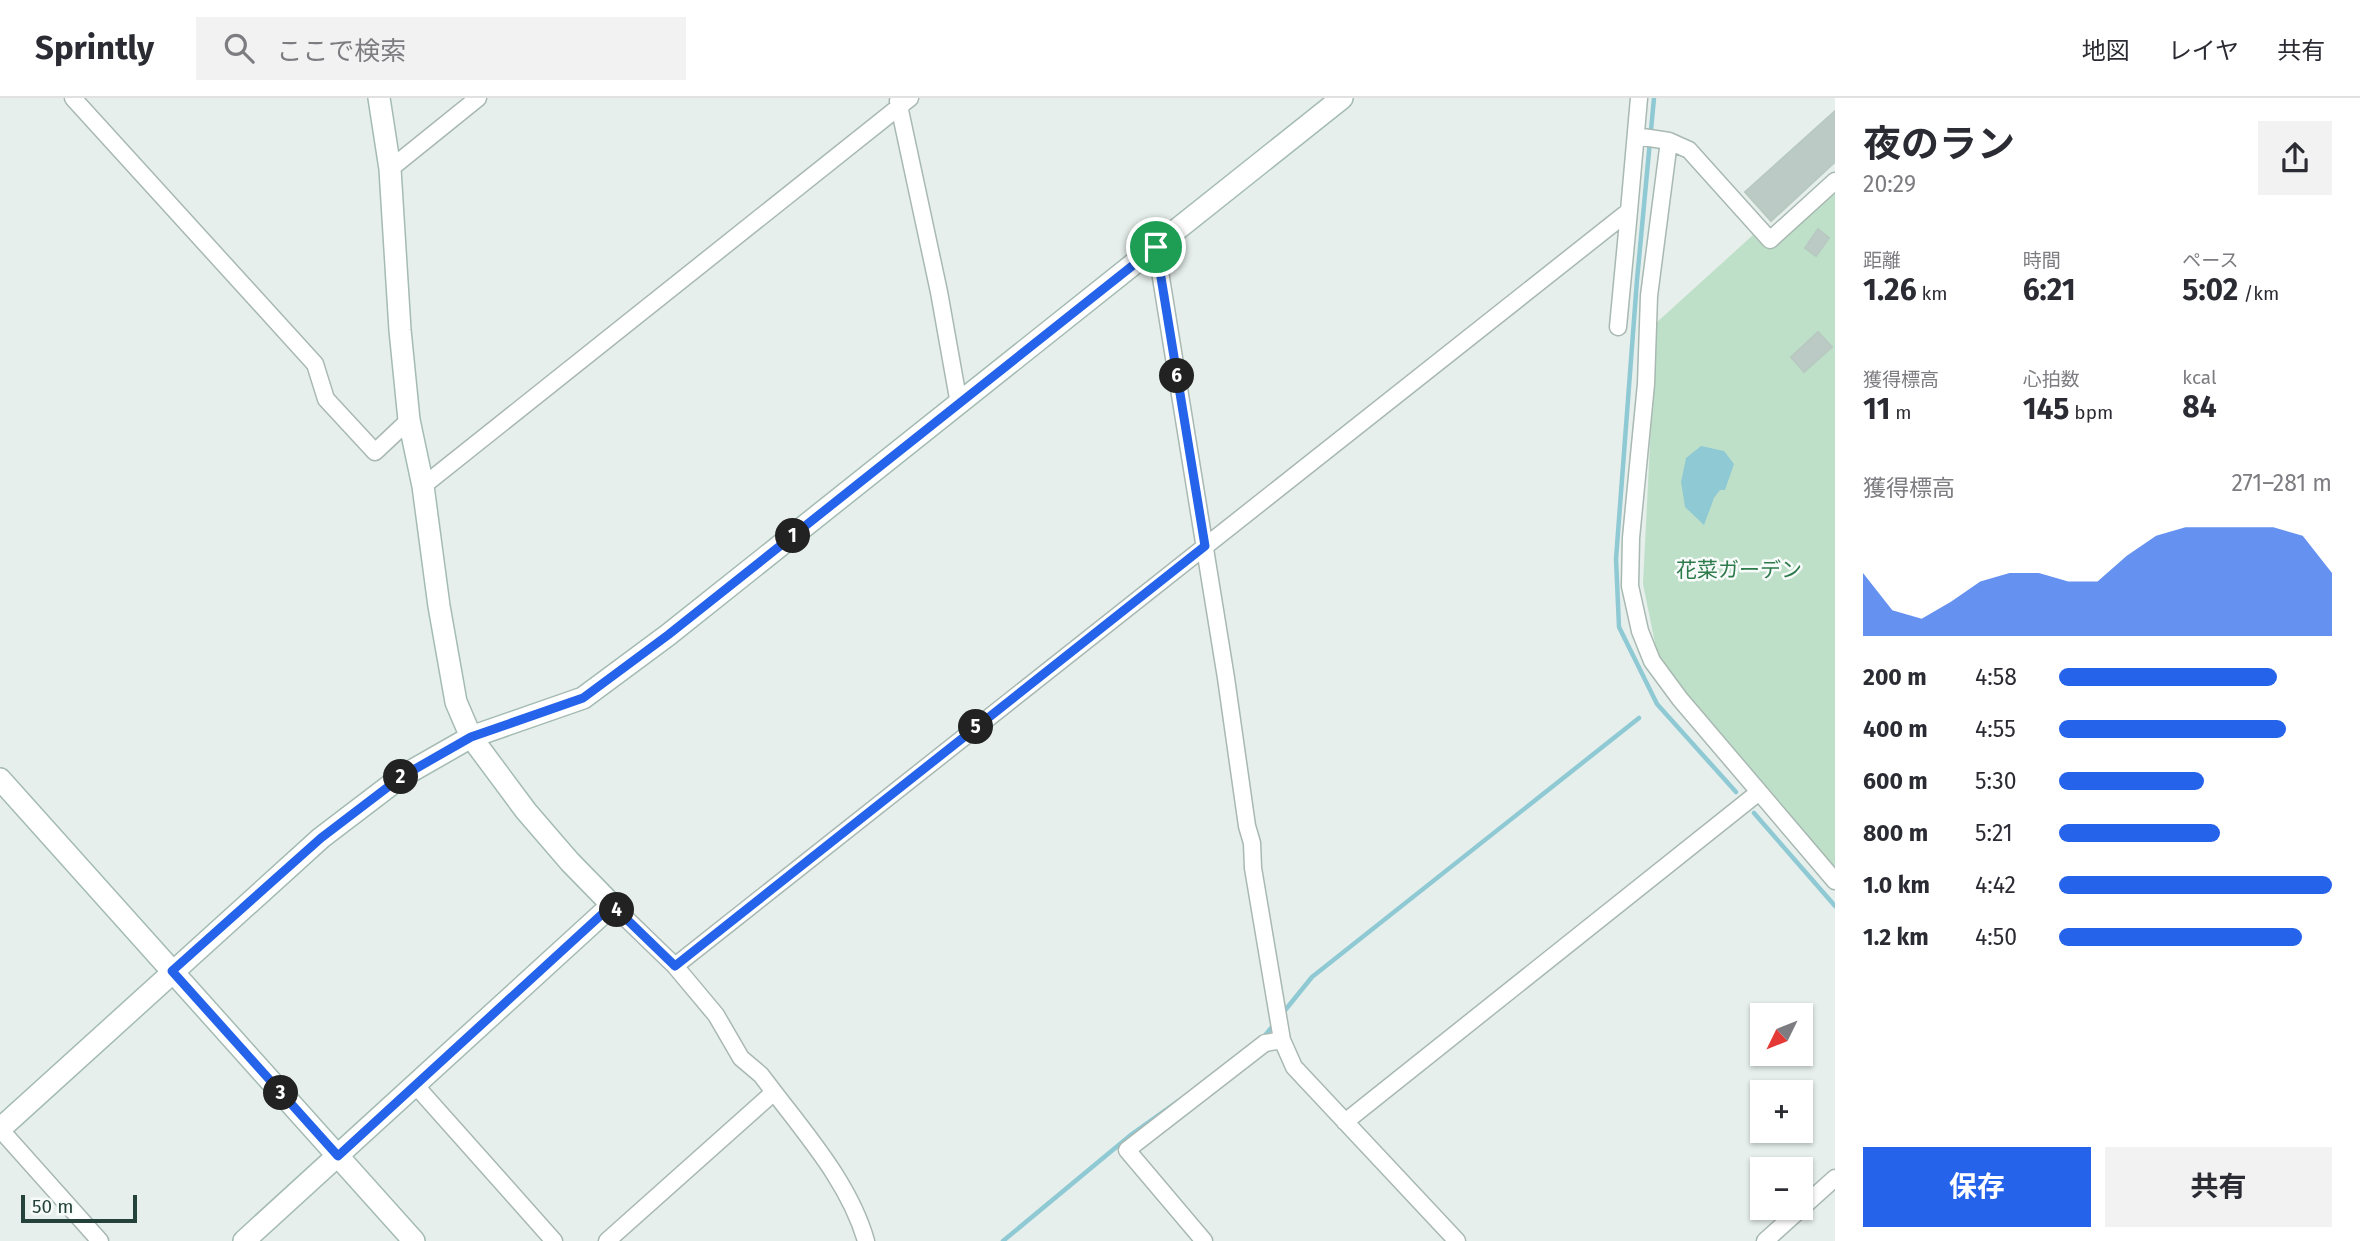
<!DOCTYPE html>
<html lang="ja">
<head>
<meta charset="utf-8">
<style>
	:root { --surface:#fff; --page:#f2f2f3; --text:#2b2b33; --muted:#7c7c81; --line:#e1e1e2; --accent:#2563eb }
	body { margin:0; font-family:"Fira Sans","Noto Sans JP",sans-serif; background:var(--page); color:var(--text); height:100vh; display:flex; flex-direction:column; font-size:26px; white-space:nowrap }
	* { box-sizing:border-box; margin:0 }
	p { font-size:23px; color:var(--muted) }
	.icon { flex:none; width:38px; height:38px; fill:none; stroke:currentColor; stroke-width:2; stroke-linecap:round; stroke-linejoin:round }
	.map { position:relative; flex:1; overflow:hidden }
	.sheet { display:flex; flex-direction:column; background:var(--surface); width:525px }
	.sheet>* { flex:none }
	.needle { width:46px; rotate:227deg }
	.fabs { position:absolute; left:1750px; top:905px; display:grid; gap:14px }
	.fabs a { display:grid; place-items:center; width:63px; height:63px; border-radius:0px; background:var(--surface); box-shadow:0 2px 5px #0004; font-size:35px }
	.scale { position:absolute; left:21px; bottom:18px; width:116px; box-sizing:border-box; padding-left:7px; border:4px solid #24423a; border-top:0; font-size:19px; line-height:24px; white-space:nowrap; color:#24423a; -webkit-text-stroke:5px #f7fbf9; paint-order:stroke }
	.pin { position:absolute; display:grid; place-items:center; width:60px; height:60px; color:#fff; margin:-30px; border:4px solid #fff; border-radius:50%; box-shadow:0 2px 7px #0007 }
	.km { position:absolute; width:35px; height:35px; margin:-18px; border-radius:50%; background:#222; color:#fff; font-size:19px; line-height:35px; text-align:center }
	.round { display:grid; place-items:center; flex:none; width:74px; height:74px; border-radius:0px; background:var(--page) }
	.overview { display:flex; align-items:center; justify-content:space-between; height:119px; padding:0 28px }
	h1 { font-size:38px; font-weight:700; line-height:52px }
	.figures { display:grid; grid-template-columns:repeat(3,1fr); gap:10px; height:119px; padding:7px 28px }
	.figures div { display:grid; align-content:center }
	.figures b { font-size:30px; font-weight:700 }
	.figures small { font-size:19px; font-weight:400 }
	.figures p { font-size:19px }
	.chart { height:196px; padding:14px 28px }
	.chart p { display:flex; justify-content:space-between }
	.chart svg { width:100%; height:126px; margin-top:7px; fill:var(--accent); opacity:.7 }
	.primary-button { display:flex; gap:14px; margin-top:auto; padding:14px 28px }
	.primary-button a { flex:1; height:80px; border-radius:0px; background:var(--accent); color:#fff; font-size:28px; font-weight:700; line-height:80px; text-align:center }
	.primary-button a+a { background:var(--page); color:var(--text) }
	ul { padding:0 28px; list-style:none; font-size:23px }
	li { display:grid; grid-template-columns:112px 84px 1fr; align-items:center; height:52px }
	li i { height:18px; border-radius:9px; background:var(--accent) }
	header { display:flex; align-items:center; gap:42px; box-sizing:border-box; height:98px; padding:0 35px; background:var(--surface); border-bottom:2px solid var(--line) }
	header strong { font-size:33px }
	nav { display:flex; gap:38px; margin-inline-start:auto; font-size:24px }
	.search { width:490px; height:63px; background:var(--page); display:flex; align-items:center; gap:18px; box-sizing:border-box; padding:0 24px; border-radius:0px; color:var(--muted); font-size:26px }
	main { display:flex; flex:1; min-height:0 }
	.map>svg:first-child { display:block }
	.green { fill:#bfe0c8 }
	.water { fill:#8ec9d4 }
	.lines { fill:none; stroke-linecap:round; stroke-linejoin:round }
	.stream { stroke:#8ec9d4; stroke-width:4.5 }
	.building { fill:#bbcac4; stroke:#b8c9c2; stroke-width:2 }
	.street-casing { stroke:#a8b8b2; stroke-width:19 }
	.secondary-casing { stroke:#a4bbb3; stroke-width:24 }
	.street { stroke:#fff; stroke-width:16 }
	.secondary { stroke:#fff; stroke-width:21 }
	.route-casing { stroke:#fff; stroke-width:14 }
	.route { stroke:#2563eb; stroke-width:9 }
	.labels { text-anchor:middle; stroke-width:5; stroke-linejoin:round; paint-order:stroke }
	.park-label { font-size:21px; fill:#2d7a4b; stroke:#f7fbf9 }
</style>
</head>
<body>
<header>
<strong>Sprintly</strong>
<div class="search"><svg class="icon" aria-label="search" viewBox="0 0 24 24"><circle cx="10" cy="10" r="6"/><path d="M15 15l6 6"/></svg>ここで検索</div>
<nav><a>地図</a><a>レイヤ</a><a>共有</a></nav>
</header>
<main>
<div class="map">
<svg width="1835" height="1143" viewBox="0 0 1835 1143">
	<rect width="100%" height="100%" fill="#e6efeb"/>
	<!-- green -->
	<path class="green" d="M1835,88v685l-176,-208 -16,-79 13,-261 97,-88 12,13z"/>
	<!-- water -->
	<path class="water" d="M1701,348l23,5 10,13 -9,26h-5l-6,8 -10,27 -19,-18 -4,-25 5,-24z"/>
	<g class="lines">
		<!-- stream -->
		<path class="stream" d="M1654,0l-17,182 -21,279 3,68 38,77 79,88
			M1754,715l81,93
			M1282,916l30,-37 327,-259
			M1263,940l12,-15
			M1003,1143l129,-107 45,-32"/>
	</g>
	<!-- building -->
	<path class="building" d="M1835,13v51l-64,59 -26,-29z
		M1818,131l11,9 -13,18 -11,-8z
		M1818,234l14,15 -28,25 -13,-15z"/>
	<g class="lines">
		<defs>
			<path id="street" d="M73,0l242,266 11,35 49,53 34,-32
				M898,3l41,191 20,112
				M1636,38l33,5 -20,155 -3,88 -15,154 -1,48 10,45 12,30 28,38 155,182
				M1669,43l20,9 81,90 65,-59
				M390,71l88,-71
				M1156,149l70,431 21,148 5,17 1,25 29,172 12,27 163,174
				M1618,229l11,-116
				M423,388l487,-388
				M675,868l954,-755 10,-113
				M416,988l138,155
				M774,994c35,46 76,93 92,149
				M1345,1024l414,-330
				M0,1031l100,112
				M607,1143l167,-149 -13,-17 -20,-17 -25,-43 -41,-49 -63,-61
				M1204,1143l-77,-91 138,-107 17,-3
				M1765,1143l70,-63"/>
			<path id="secondary" d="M0,681l414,462
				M0,1031l321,-291 80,-61 70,-40 112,-39 85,-63 674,-537
				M244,1143l368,-336 -42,-43 -44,-51 -55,-74 -15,-35 -17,-96 -16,-120 -14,-66 -9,-90 -10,-161 -11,-71"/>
		</defs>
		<!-- street casing -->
		<use href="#street" class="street-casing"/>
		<!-- secondary casing -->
		<use href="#secondary" class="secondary-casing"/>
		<!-- street -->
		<use href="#street" class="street"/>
		<!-- secondary -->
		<use href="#secondary" class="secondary"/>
	</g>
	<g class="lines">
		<defs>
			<path id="route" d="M1156,149l49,299 -530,420 -63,-61 -274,251 -166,-185 149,-133 80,-61 70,-40 112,-39 85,-63z"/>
		</defs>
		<!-- route casing -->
		<use href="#route" class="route-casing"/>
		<!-- route -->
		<use href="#route" class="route"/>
	</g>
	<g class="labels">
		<!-- park labels -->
		<g class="park-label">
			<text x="1739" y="479">花菜ガーデン</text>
		</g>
	</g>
</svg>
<div class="fabs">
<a><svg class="needle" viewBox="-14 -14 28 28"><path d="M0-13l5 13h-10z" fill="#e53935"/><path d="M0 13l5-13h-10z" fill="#7c7c81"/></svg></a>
<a>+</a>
<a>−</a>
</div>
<div class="scale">50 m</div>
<div class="pin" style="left:1156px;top:149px;background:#1e9e55"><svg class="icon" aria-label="arrive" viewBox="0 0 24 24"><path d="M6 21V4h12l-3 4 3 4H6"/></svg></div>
<b class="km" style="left:793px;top:438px">1</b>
<b class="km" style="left:401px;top:679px">2</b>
<b class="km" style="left:281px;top:995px">3</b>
<b class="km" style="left:617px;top:812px">4</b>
<b class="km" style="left:976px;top:629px">5</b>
<b class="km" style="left:1177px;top:278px">6</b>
</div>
<section class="sheet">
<div class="overview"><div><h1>夜のラン</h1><p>20:29</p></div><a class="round"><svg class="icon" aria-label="share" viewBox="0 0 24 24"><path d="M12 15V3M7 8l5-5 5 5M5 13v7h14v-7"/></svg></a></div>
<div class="figures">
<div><p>距離</p><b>1.26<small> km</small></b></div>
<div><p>時間</p><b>6:21</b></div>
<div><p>ペース</p><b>5:02<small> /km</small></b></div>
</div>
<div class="figures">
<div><p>獲得標高</p><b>11<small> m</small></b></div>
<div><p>心拍数</p><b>145<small> bpm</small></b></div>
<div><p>kcal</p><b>84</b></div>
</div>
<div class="chart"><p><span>獲得標高</span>271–281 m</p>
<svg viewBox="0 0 160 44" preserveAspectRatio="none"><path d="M0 44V22L10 35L20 38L30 32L40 25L50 22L60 22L70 25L80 25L90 16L100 9L110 6L120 6L130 6L140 6L150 9L160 22V44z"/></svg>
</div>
<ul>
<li><b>200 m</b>4:58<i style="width:80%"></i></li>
<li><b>400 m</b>4:55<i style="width:83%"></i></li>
<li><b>600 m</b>5:30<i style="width:53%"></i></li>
<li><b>800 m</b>5:21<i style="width:59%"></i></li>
<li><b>1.0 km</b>4:42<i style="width:100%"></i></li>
<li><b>1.2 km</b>4:50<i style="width:89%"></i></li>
</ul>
<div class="primary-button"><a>保存</a><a>共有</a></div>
</section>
</main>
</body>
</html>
